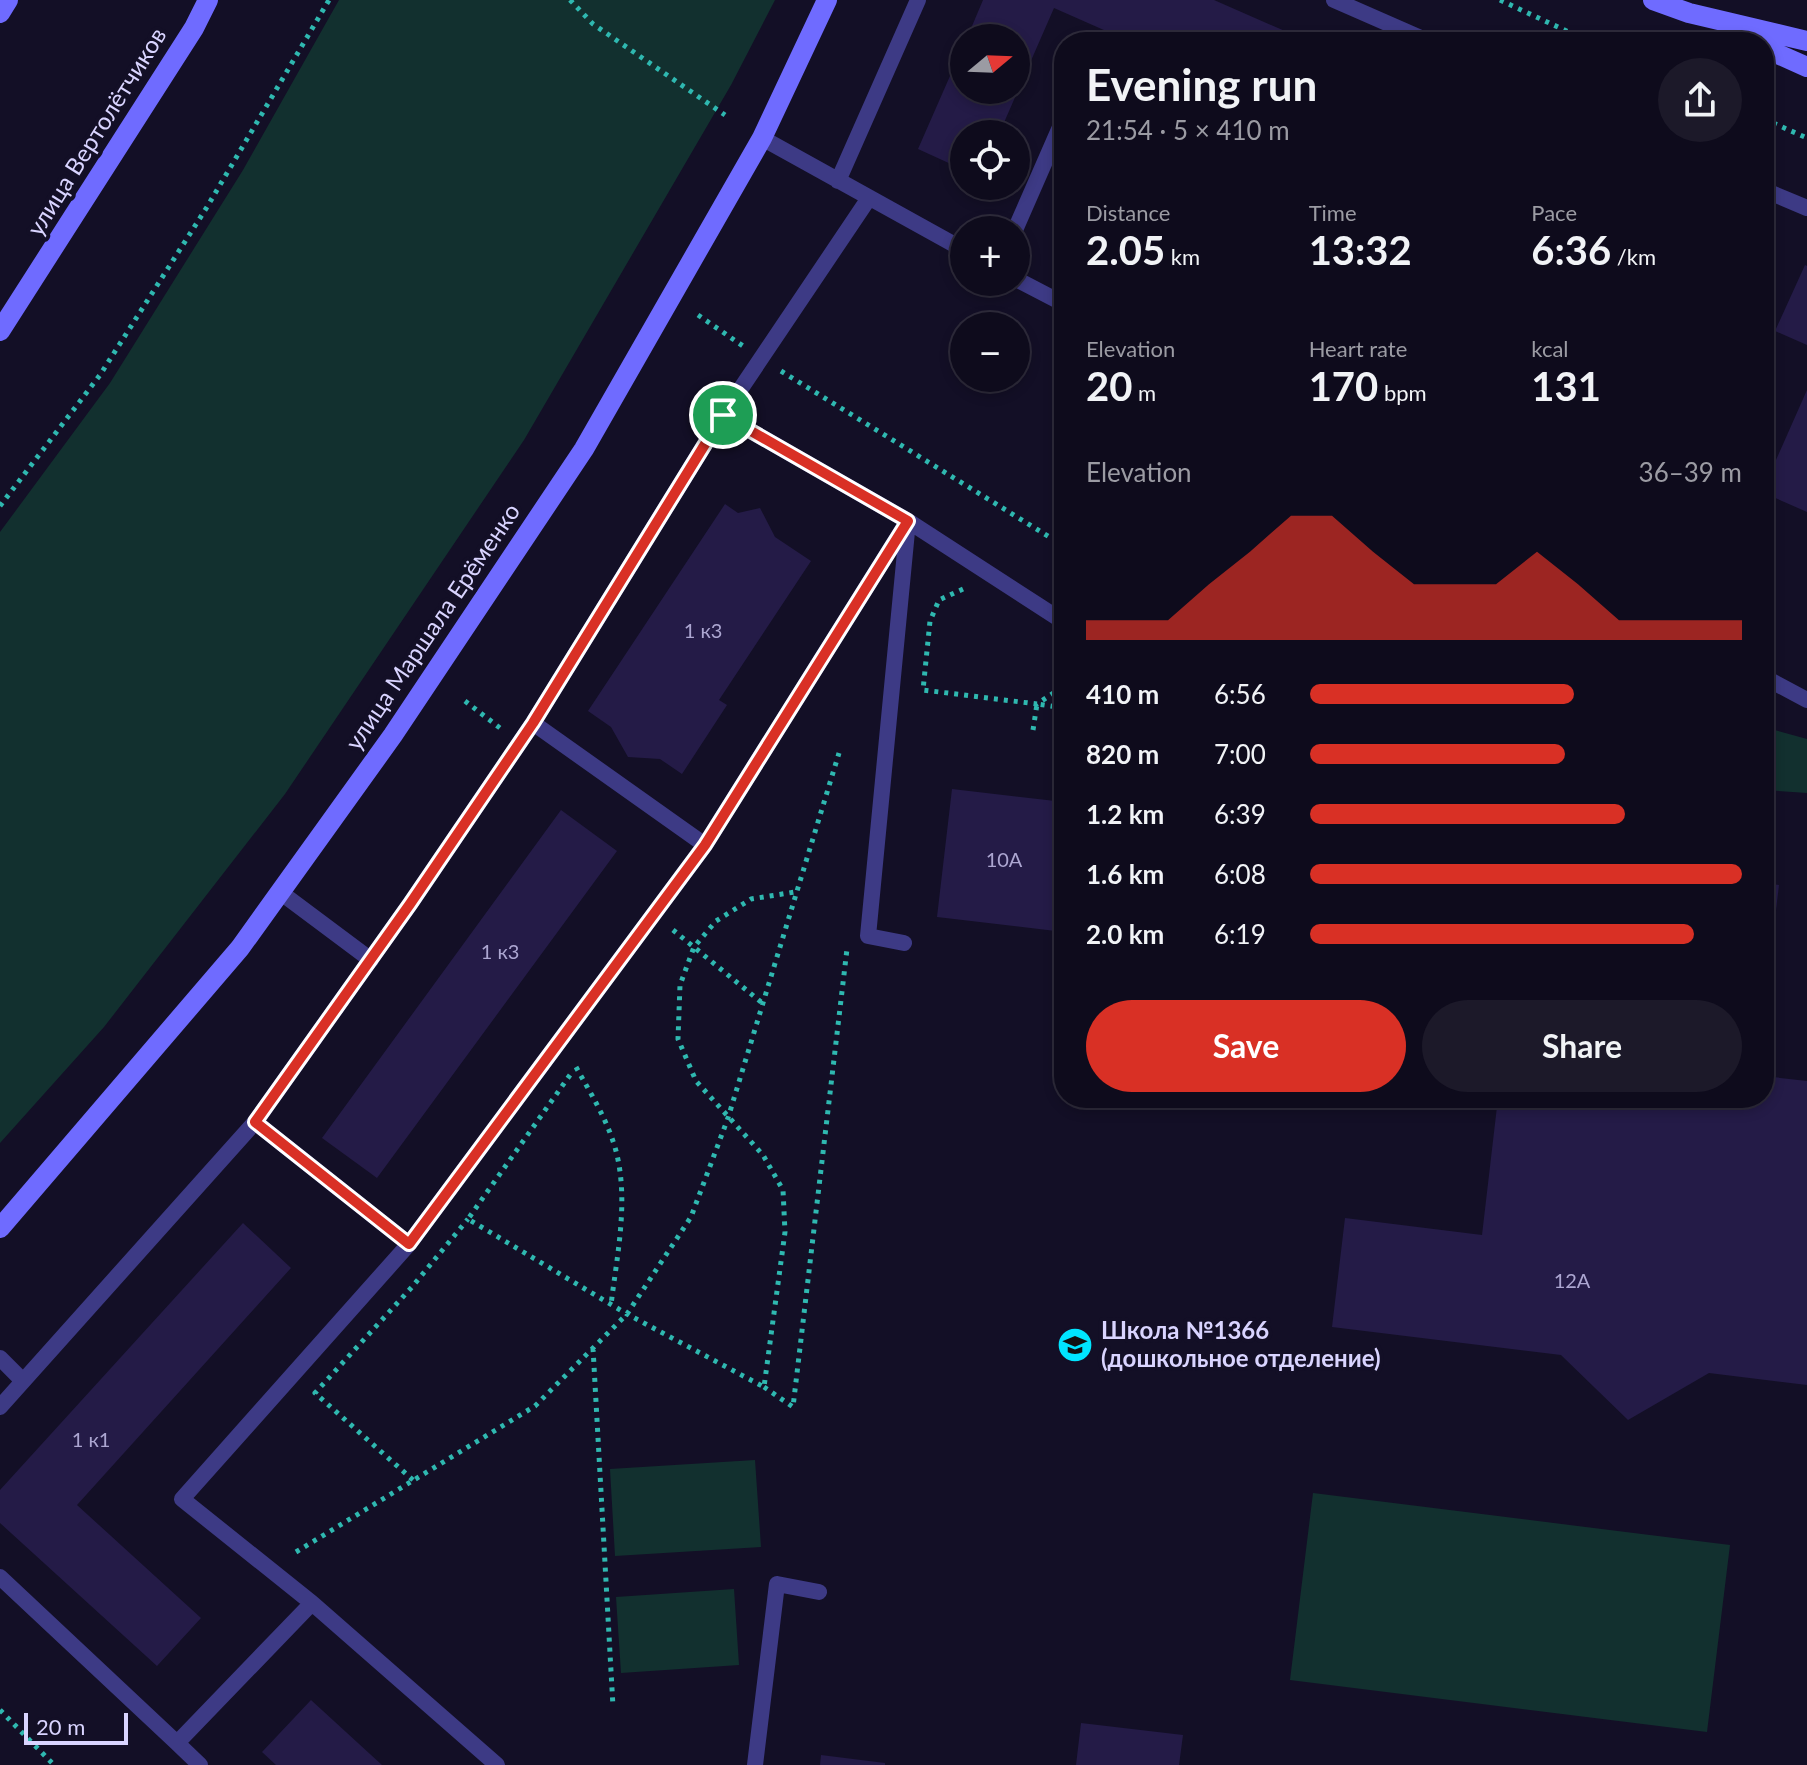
<!DOCTYPE html>
<html lang="en">
<head>
<meta charset="utf-8">
<style>
	:root { --surface:#0e0b1c; --page:#1c1929; --text:#f1f3f6; --muted:#9b9ba3; --line:#2e2b3b; --accent:#d93025 }
	body { margin:0; font-family:Lato,sans-serif; background:var(--page); color:var(--text); height:100vh; display:flex; flex-direction:column; font-size:30px; white-space:nowrap }
	* { box-sizing:border-box; margin:0 }
	p { font-size:26px; color:var(--muted) }
	.icon { flex:none; width:44px; height:44px; fill:none; stroke:currentColor; stroke-width:2; stroke-linecap:round; stroke-linejoin:round }
	.map { position:relative; flex:1; overflow:hidden }
	.side { position:absolute; left:1054px; top:32px; width:720px; height:1076px; display:flex; flex-direction:column; background:var(--surface); border-radius:32px; box-shadow:0 4px 12px #0003,0 0 0 2px var(--line) }
	.side>* { flex:none }
	.needle { width:52px; rotate:71deg }
	.fabs { position:absolute; left:950px; top:24px; display:grid; gap:16px }
	.fabs a { display:grid; place-items:center; width:80px; height:80px; border-radius:50%; background:var(--surface); box-shadow:0 4px 12px #0003,0 0 0 2px var(--line); font-size:40px }
	.scale { position:absolute; left:24px; bottom:20px; width:104px; box-sizing:border-box; padding-left:8px; border:4px solid #d9d4ff; border-top:0; font-size:22px; line-height:28px; white-space:nowrap; color:#d9d4ff; -webkit-text-stroke:6px #130f26; paint-order:stroke }
	.pin { position:absolute; display:grid; place-items:center; width:68px; height:68px; color:#fff; margin:-34px; border:4px solid #fff; border-radius:50%; box-shadow:0 2px 8px #0007 }
	.round { display:grid; place-items:center; flex:none; width:84px; height:84px; border-radius:42px; background:var(--page) }
	.summary { display:flex; align-items:center; justify-content:space-between; height:136px; padding:0 32px }
	h1 { font-size:44px; font-weight:700; line-height:60px }
	.figures { display:grid; grid-template-columns:repeat(3,1fr); gap:12px; height:136px; padding:8px 32px }
	.figures div { display:grid; align-content:center }
	.figures b { font-size:40px; font-weight:700 }
	.figures small { font-size:22px; font-weight:400 }
	.figures p { font-size:22px }
	.chart { height:224px; padding:16px 32px }
	.chart p { display:flex; justify-content:space-between }
	.chart svg { width:100%; height:144px; margin-top:8px; fill:var(--accent); opacity:.7 }
	.cta { display:flex; gap:16px; margin-top:auto; padding:16px 32px }
	.cta a { flex:1; height:92px; border-radius:48px; background:var(--accent); color:#fff; font-size:32px; font-weight:700; line-height:92px; text-align:center }
	.cta a+a { background:var(--page); color:var(--text) }
	ul { padding:0 32px; list-style:none; font-size:26px }
	li { display:grid; grid-template-columns:128px 96px 1fr; align-items:center; height:60px }
	li i { height:20px; border-radius:10px; background:var(--accent) }
	.map>svg:first-child { display:block }
	.green { fill:#12302f }
	.building { fill:#241b47 }
	.lines { fill:none; stroke-linecap:round; stroke-linejoin:round }
	.path { stroke:#2fb8b0; stroke-width:5; stroke-dasharray:4 6; stroke-linecap:butt }
	.lane { stroke:#3d3a85; stroke-width:16 }
	.secondary { stroke:#6f6bff; stroke-width:20 }
	.route-casing { stroke:#fff; stroke-width:16 }
	.route { stroke:#d93025; stroke-width:10 }
	.labels { text-anchor:middle; stroke-width:8; stroke-linejoin:round; paint-order:stroke }
	.number-label { font-size:20px; fill:#aca6d1 }
	.street-label { font-size:24px; fill:#d9d4ff; stroke:#130f26 }
	.poi-label { font-size:24px; font-weight:bold; fill:#d9d4ff; stroke:#130f26; text-anchor:start }
</style>
</head>
<body>
<div class="map">
<svg width="1807" height="1765" viewBox="0 0 1807 1765">
	<rect width="100%" height="100%" fill="#130f26"/>
	<!-- green -->
	<path class="green" d="M339,0h436l-44,85 -207,355 -239,354 -181,233 -104,116v-611l110,-149 133,-213z
		M1764,727l43,12v54l-43,-3z
		M755,1460l6,87 -146,9 -5,-87z
		M1313,1493l417,52 -23,187 -417,-52z
		M734,1589l5,76 -118,8 -5,-76z"/>
	<!-- building -->
	<path class="building" d="M983,0h231l96,42h-179l-77,-34 -55,126h-35v36l-46,-21 46,-105v46h52v-52h-49z
		M1805,265l2,1v79l-32,-14z
		M1807,390v122l-43,-19v-6z
		M725,504l13,9 22,-5 15,29 36,24 -92,139 8,5 -45,69 -22,-15 -32,-2 -17,-30 -23,-16z
		M952,789l112,13v130l-127,-15z
		M561,810l56,41 -240,327 -55,-40z
		M1764,883l15,2 -7,59 -8,-1z
		M1764,1076l43,5v304l-98,-12 -81,47 -67,-65 -229,-28 13,-109 137,17 16,-137h266z
		M243,1223l48,45 -214,237 124,113 -44,48 -157,-143v-33z
		M311,1700l71,65h-106l-14,-13z
		M1081,1723l102,12 -4,30h-103z
		M821,1755l64,8v2h-65z"/>
	<g class="lines">
		<!-- path -->
		<path class="path" d="M570,0l23,24 132,91
			M1500,0l90,42
			M1764,119l43,19
			M698,315l45,31
			M781,371l283,175
			M0,506l100,-131 107,-168 122,-207
			M963,589l-24,11 -9,21 -7,69 114,14 27,-18
			M465,701l35,27
			M1033,730l4,-26 27,4
			M673,930l88,72
			M576,1067c15,27 32,54 40,84 13,50 1,104 -5,154
			M570,1075l-102,144 159,95 137,73 21,-155 -2,-42 -20,-35 -67,-74 -18,-42 2,-54 14,-38 22,-26 35,-22 44,-7
			M593,1348l20,359
			M764,1387l29,20 54,-458
			M413,1480l-98,-87 97,-106 56,-68
			M296,1552l239,-146 92,-92 64,-97 37,-99 111,-365
			M0,1710l54,55"/>
		<!-- lane -->
		<path class="lane" d="M1334,0l96,42
			M762,138l202,112
			M838,181l80,-181
			M1764,190l43,18
			M1015,230l49,-112
			M1016,279l48,25
			M723,415l185,106 156,101
			M1764,677l43,23
			M705,845l201,-321
			M280,892l91,68
			M904,943l-36,-7 40,-415
			M255,1122l154,122
			M0,1358l22,22
			M0,1407l255,-285 155,-218 123,-181
			M0,1577l177,166 135,-140
			M177,1743l23,22
			M497,1765l-185,-162 -130,-104 227,-255 296,-399 -172,-122 190,-308 146,-217
			M755,1765l22,-181 42,8"/>
		<!-- secondary -->
		<path class="secondary" d="M1653,0l36,13 118,28
			M0,13l8,-13
			M1764,48l43,19
			M0,331l194,-303 14,-28
			M0,1228l240,-280 153,-213 191,-286 178,-311 65,-138"/>
	</g>
	<g class="lines">
		<defs>
			<path id="route" d="M723,415l185,106 -203,324 -296,399 -154,-122 155,-218 123,-181z"/>
		</defs>
		<!-- route casing -->
		<use href="#route" class="route-casing"/>
		<!-- route -->
		<use href="#route" class="route"/>
	</g>
	<!-- icons -->
	<defs>
		<symbol id="school-disc" viewBox="-11 -11 22 22"><circle r="9.5" fill="#00e5ff" stroke="#130f26"/><path d="M0-5L7-2L0 1L-7-2ZM-4 1L0 2.5L4 1V4Q0 6-4 4Z" fill="#111"/></symbol>
	</defs>
	<g fill-rule="evenodd">
		<use href="#school-disc" x="1055" y="1325" width="40" height="40"/>
	</g>
	<g class="labels">
		<!-- number labels -->
		<g class="number-label">
			<text x="703" y="638">1 к3</text>
			<text x="1004" y="867">10А</text>
			<text x="500" y="959">1 к3</text>
			<text x="1572" y="1288">12А</text>
			<text x="91" y="1447">1 к1</text>
		</g>
		<!-- street labels -->
		<g class="street-label">
			<text transform="translate(97 132) rotate(-58)" y="8">улица Вертолётчиков</text>
			<text transform="translate(433 627) rotate(-56)" y="8">улица Маршала Ерёменко</text>
		</g>
		<!-- poi labels -->
		<g class="poi-label">
			<text x="1101" y="1339">Школа №1366<tspan x="1101" dy="28">(дошкольное отделение)</tspan></text>
		</g>
	</g>
</svg>
<div class="fabs">
<a><svg class="needle" viewBox="-14 -14 28 28"><path d="M0-13l5 13h-10z" fill="#e53935"/><path d="M0 13l5-13h-10z" fill="#9b9ba3"/></svg></a>
<a><svg class="icon" aria-label="locate" viewBox="0 0 24 24"><circle cx="12" cy="12" r="6"/><path d="M12 2v4M12 18v4M2 12h4M18 12h4"/></svg></a>
<a>+</a>
<a>−</a>
</div>
<div class="scale">20 m</div>
<div class="pin" style="left:723px;top:415px;background:#1e9e55"><svg class="icon" aria-label="arrive" viewBox="0 0 24 24"><path d="M6 21V4h12l-3 4 3 4H6"/></svg></div>
<section class="side">
<div class="summary"><div><h1>Evening run</h1><p>21:54 · 5 × 410 m</p></div><a class="round"><svg class="icon" aria-label="share" viewBox="0 0 24 24"><path d="M12 15V3M7 8l5-5 5 5M5 13v7h14v-7"/></svg></a></div>
<div class="figures">
<div><p>Distance</p><b>2.05<small> km</small></b></div>
<div><p>Time</p><b>13:32</b></div>
<div><p>Pace</p><b>6:36<small> /km</small></b></div>
</div>
<div class="figures">
<div><p>Elevation</p><b>20<small> m</small></b></div>
<div><p>Heart rate</p><b>170<small> bpm</small></b></div>
<div><p>kcal</p><b>131</b></div>
</div>
<div class="chart"><p><span>Elevation</span>36–39 m</p>
<svg viewBox="0 0 160 44" preserveAspectRatio="none"><path d="M0 44V38L10 38L20 38L30 27L40 17L50 6L60 6L70 17L80 27L90 27L100 27L110 17L120 27L130 38L140 38L150 38L160 38V44z"/></svg>
</div>
<ul>
<li><b>410 m</b>6:56<i style="width:61%"></i></li>
<li><b>820 m</b>7:00<i style="width:59%"></i></li>
<li><b>1.2 km</b>6:39<i style="width:73%"></i></li>
<li><b>1.6 km</b>6:08<i style="width:100%"></i></li>
<li><b>2.0 km</b>6:19<i style="width:89%"></i></li>
</ul>
<div class="cta"><a>Save</a><a>Share</a></div>
</section>
</div>
</body>
</html>
